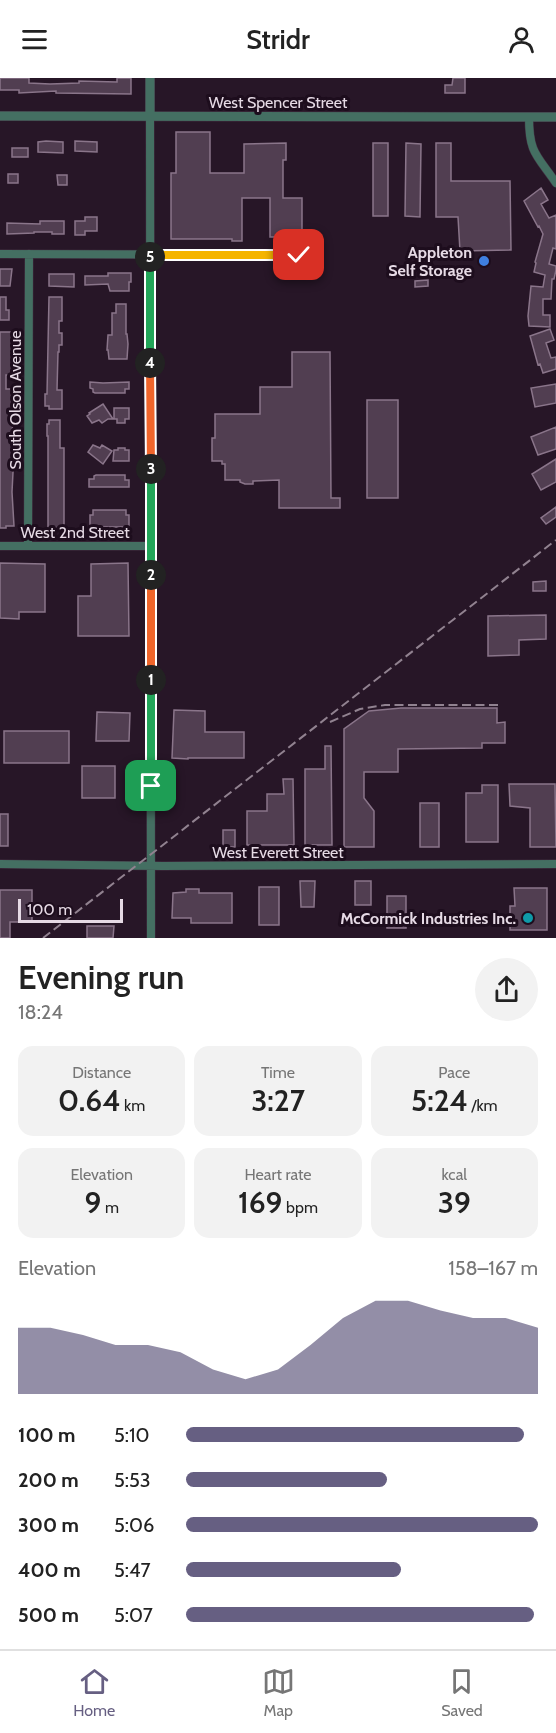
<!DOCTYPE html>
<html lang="en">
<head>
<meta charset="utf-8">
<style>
	:root { --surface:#fff; --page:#f2f2f2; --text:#222; --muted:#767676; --line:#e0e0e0; --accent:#665f82 }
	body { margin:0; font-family:Cabin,sans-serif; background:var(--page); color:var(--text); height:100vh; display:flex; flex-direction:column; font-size:22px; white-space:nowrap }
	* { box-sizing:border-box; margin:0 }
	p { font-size:20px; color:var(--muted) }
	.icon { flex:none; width:33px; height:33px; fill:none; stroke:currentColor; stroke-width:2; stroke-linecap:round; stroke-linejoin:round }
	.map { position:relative; height:860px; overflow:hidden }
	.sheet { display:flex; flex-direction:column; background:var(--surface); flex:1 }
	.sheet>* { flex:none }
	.scale { position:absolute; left:18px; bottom:15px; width:105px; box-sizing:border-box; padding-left:6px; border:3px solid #e6dae5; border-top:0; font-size:16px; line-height:21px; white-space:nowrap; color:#e6dae5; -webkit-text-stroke:4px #1d0d1d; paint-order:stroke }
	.pin { position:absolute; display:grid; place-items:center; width:51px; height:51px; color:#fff; margin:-26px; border-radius:12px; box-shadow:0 3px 9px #0006 }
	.km { position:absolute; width:30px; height:30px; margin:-15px; border-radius:50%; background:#222; color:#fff; font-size:16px; line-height:30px; text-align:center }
	.round { display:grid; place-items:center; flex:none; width:63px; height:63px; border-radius:32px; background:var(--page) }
	.head { display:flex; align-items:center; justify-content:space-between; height:102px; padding:0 18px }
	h1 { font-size:33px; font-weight:600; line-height:45px }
	.stats { display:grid; grid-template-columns:repeat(3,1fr); gap:9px; height:102px; padding:6px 18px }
	.stats div { display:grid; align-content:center; border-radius:15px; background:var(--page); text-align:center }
	.stats b { font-size:30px; font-weight:600 }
	.stats small { font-size:16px; font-weight:400 }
	.stats p { font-size:16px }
	.chart { height:168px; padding:12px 18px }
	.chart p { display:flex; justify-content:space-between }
	.chart svg { width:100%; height:108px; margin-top:6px; fill:var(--accent); opacity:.7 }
	ul { padding:0 18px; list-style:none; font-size:20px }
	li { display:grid; grid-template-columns:96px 72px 1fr; align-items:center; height:45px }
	li i { height:15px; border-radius:8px; background:var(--accent) }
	header { display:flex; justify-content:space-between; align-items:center; height:78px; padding:0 18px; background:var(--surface); font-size:27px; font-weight:600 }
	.menu { display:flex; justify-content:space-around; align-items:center; height:84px; border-top:2px solid var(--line); background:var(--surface); font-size:16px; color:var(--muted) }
	.menu a { display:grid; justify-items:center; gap:3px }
	.menu .active { color:var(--accent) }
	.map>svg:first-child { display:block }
	.building { fill:#513e51; stroke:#8a758a; stroke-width:1.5 }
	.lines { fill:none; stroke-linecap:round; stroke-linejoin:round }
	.minor-casing { stroke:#423142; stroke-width:9 }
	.tertiary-casing { stroke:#423142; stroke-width:10 }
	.minor { stroke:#446f62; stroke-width:8 }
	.tertiary { stroke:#446f62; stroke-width:9 }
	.rail { stroke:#918290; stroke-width:2; stroke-dasharray:9 4.5; stroke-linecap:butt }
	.split-1-casing { stroke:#fff; stroke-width:12 }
	.split-2-casing { stroke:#fff; stroke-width:12 }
	.split-3-casing { stroke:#fff; stroke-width:12 }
	.split-4-casing { stroke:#fff; stroke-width:12 }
	.split-5-casing { stroke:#fff; stroke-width:12 }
	.split-6-casing { stroke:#fff; stroke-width:12 }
	.split-7-casing { stroke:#fff; stroke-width:12 }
	.split-1 { stroke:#22a559; stroke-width:8 }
	.split-2 { stroke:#f0652b; stroke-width:8 }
	.split-3 { stroke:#22a559; stroke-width:8 }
	.split-4 { stroke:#f0652b; stroke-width:8 }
	.split-5 { stroke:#22a559; stroke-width:8 }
	.split-6 { stroke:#f5b400; stroke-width:8 }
	.split-7 { stroke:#f5b400; stroke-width:8 }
	.shop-dot { fill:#3f7fe0; stroke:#1d0d1d; stroke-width:2 }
	.culture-dot { fill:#0f9aa8; stroke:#1d0d1d; stroke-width:2 }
	.labels { text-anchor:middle; stroke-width:6; stroke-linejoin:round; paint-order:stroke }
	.street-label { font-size:16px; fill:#e6dae5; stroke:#1d0d1d }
	.poi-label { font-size:16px; font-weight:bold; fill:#e6dae5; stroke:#1d0d1d; text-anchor:end }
</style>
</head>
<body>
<header><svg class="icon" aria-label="menu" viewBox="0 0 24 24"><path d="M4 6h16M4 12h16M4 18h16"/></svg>Stridr<svg class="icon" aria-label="person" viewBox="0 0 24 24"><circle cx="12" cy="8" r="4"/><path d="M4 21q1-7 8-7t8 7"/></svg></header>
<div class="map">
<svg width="556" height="860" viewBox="0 0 556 860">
	<rect width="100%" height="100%" fill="#271627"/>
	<!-- building -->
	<path class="building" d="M0,0h29v5l21,1 29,-1v-2l38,1v-4h14v16l-75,-1v-2l-37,2v-3h-19z
		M453,0h12v15h-20v-8h7z
		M176,54h34v41h34v-29l42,-1v17h-3v38h19v39h-32v-39h-28v43h-10v-2h-61v-66h5z
		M46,63l17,1v11l-25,-1v-10z
		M75,63l22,1v10l-22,-1z
		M373,65h15v73h-15z
		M406,65l15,1 -1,73 -15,-1z
		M436,65h15v38h59l1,69 -51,1 -2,-34h-22z
		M12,70h16v9h-16z
		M8,96h10v9h-10z
		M57,97h10v10h-9z
		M541,110l7,12 -7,4 8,14 7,-3v34l-3,-1 -4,16 7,2v4l-2,9h-2l-1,20h-8v16h7v12l-21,-1 -1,-10 3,-30 12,1 2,-12 -11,-3 2,-9 -1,-1 8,-28 -4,-8 -1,1 -14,-26z
		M85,139h12v14h-12v4h-10v-14h10z
		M40,143h24v13h-12v-2h-18v1l-27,1v-11l33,1z
		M0,191h12l-2,17h-10z
		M108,195h23v9h-2v9h-19l-2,-7 -23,1v-9h23z
		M49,196h25v13l-25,-1z
		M428,202v6l-13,1v-6z
		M0,219h6v13h3v10h-9z
		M49,219h13v24h-3v12h3v12h-3v7h-1l-1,38h5v19h-13v-3h-4v-12h2z
		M116,226h10v30h1l1,10 -1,15h-18l-1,-9h-1l1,-15h4v-22h4z
		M550,251l4,11 -8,3 5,15 5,-1v12l-13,4 -3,-9 -2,1 -8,-29z
		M0,254h12v23h2v20h-8v14h8l-2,50v14h2l-2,39 2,34h-8v2h-6z
		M292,274h38l1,146h9v10h-61v-28l-26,1v3h-8l-5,-2v-2h-15v-16h-3v-3h-10v-23h3v-24h45v-27h32z
		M90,304l13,1 26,-1v7h-4v4h-30l-2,-1v-3l-3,-1z
		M556,306v19l-21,4 -4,-19z
		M367,322h31v98h-31z
		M103,326l10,15h-5l-6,4 -3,-3 -7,3 -5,-7 3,-2 -1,-1z
		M114,330h15v11h-4v4h-8v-4h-3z
		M49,342h11v28h4v80l-16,-1v-91h-1v-12h2z
		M556,349v22l-18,6 -7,-18z
		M93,367l7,3 2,-3 10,6 -9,13 -15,-12z
		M118,370h7v2h4v11h-16l1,-11h4z
		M556,381v23l-15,8 -9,-16z
		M96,397h29v5h4v7h-40v-8h5v-3z
		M556,429v10l-10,7 -5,-6z
		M93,432h33v5h3v12h-39v-12h3z
		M0,485l45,1v48h-26v7l-19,-1z
		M128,485l1,73h-51v-40h13v-32z
		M546,503v10h-13v-9z
		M546,537v24l-27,1v15l-31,1v-40z
		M401,630h96v15l8,-1v21h-23v5l-84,1v23h-34v26l10,13v36h-30v-118l25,-18z
		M174,632l31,1v21h39v26h-56v1l-16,-1z
		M97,634l33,1 -1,28h-33z
		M4,653h65v32h-65z
		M325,668h6l1,99h-27v-76h20z
		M82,688h33v32h-33z
		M283,701h10l1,66h-47v-34h20v-17h17z
		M509,706h46l1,63h-26v-39l-20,-2z
		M482,707h16v57h-32v-49h16z
		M420,725h19v44h-19z
		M0,736h8v32h-8z
		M223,752h12v17h-12z
		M300,803h15l-1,26h-13z
		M355,803h16v24h-16z
		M259,809h20v38h-20z
		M514,810h33v42h-37v-24h5z
		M186,811h13v4h33v30h-41v-5h-19l1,-25 13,-1z
		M0,812h32v32h-22v16h-10z
		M387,818h19v32h-19z
		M87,848h27l-1,12h-26z"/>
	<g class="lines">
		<defs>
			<path id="minor" d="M150,38l1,822
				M529,39c0,37 8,38 27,66
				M0,176l299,1
				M0,468h151
				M28,468l1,-292
				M0,786l163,2 393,-2"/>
			<path id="tertiary" d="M150,0v38
				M0,38l556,1"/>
		</defs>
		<!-- minor casing -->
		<use href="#minor" class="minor-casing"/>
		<!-- tertiary casing -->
		<use href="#tertiary" class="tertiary-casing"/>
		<!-- minor -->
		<use href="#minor" class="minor"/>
		<!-- tertiary -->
		<use href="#tertiary" class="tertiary"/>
		<!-- rail -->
		<path class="rail" d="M330,644l30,-13 25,-4h117
			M43,860l513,-398"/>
	</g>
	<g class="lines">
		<defs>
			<path id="split-1" d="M151,602v106"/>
			<path id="split-2" d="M151,602v-105"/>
			<path id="split-3" d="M151,391v106"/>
			<path id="split-4" d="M150,285l1,106"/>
			<path id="split-5" d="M150,179v106"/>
			<path id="split-6" d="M150,179v-2h104"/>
			<path id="split-7" d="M254,177h45"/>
		</defs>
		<!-- split-1 casing -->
		<use href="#split-1" class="split-1-casing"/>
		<!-- split-2 casing -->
		<use href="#split-2" class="split-2-casing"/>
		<!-- split-3 casing -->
		<use href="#split-3" class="split-3-casing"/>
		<!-- split-4 casing -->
		<use href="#split-4" class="split-4-casing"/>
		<!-- split-5 casing -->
		<use href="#split-5" class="split-5-casing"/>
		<!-- split-6 casing -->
		<use href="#split-6" class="split-6-casing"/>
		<!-- split-7 casing -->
		<use href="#split-7" class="split-7-casing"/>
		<!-- split-1 -->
		<use href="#split-1" class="split-1"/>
		<!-- split-2 -->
		<use href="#split-2" class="split-2"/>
		<!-- split-3 -->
		<use href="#split-3" class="split-3"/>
		<!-- split-4 -->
		<use href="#split-4" class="split-4"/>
		<!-- split-5 -->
		<use href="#split-5" class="split-5"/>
		<!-- split-6 -->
		<use href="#split-6" class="split-6"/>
		<!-- split-7 -->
		<use href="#split-7" class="split-7"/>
	</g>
	<!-- markers -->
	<circle class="shop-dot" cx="484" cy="183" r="6"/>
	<circle class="culture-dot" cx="528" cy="840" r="6"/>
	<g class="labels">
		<!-- street labels -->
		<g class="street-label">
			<text x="278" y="30">West Spencer Street</text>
			<text transform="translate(15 322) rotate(-90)" y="6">South Olson Avenue</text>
			<text x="75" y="460">West 2nd Street</text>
			<text x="278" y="780">West Everett Street</text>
		</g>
		<!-- poi labels -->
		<g class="poi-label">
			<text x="472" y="180">Appleton<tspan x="472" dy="18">Self Storage</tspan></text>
			<text x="516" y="846">McCormick Industries Inc.</text>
		</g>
	</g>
</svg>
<div class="scale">100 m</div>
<div class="pin" style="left:151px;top:708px;background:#1e9e55"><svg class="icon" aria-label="arrive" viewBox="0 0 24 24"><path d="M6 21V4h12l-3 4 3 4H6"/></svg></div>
<div class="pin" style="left:299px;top:177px;background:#d93025"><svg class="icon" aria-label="check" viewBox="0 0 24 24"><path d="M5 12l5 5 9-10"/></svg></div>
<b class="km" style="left:151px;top:602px">1</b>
<b class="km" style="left:151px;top:497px">2</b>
<b class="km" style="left:151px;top:391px">3</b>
<b class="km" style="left:150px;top:285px">4</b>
<b class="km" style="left:150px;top:179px">5</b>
</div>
<section class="sheet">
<div class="head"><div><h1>Evening run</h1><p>18:24</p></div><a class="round"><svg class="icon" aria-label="share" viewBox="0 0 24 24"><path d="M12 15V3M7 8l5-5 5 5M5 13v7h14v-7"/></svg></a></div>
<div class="stats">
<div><p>Distance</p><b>0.64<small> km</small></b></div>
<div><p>Time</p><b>3:27</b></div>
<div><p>Pace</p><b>5:24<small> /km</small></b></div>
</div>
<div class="stats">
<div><p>Elevation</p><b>9<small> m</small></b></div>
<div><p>Heart rate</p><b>169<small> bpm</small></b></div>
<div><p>kcal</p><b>39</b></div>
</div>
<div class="chart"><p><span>Elevation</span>158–167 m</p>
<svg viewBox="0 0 160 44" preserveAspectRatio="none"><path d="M0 44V17L10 17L20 20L30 24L40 24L50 27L60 34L70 38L80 34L90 24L100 13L110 6L120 6L130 10L140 13L150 13L160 17V44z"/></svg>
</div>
<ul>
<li><b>100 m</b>5:10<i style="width:96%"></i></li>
<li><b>200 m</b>5:53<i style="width:57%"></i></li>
<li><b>300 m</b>5:06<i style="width:100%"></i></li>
<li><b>400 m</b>5:47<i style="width:61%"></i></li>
<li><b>500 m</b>5:07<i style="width:99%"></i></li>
</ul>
</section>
<nav class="menu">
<a class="active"><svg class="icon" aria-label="home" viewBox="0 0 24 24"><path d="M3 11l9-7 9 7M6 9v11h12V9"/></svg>Home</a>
<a><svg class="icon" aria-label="map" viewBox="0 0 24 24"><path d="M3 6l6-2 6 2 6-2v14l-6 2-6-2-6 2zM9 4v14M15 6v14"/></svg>Map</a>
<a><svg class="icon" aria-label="saved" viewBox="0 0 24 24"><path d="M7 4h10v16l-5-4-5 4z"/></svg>Saved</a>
</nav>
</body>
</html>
